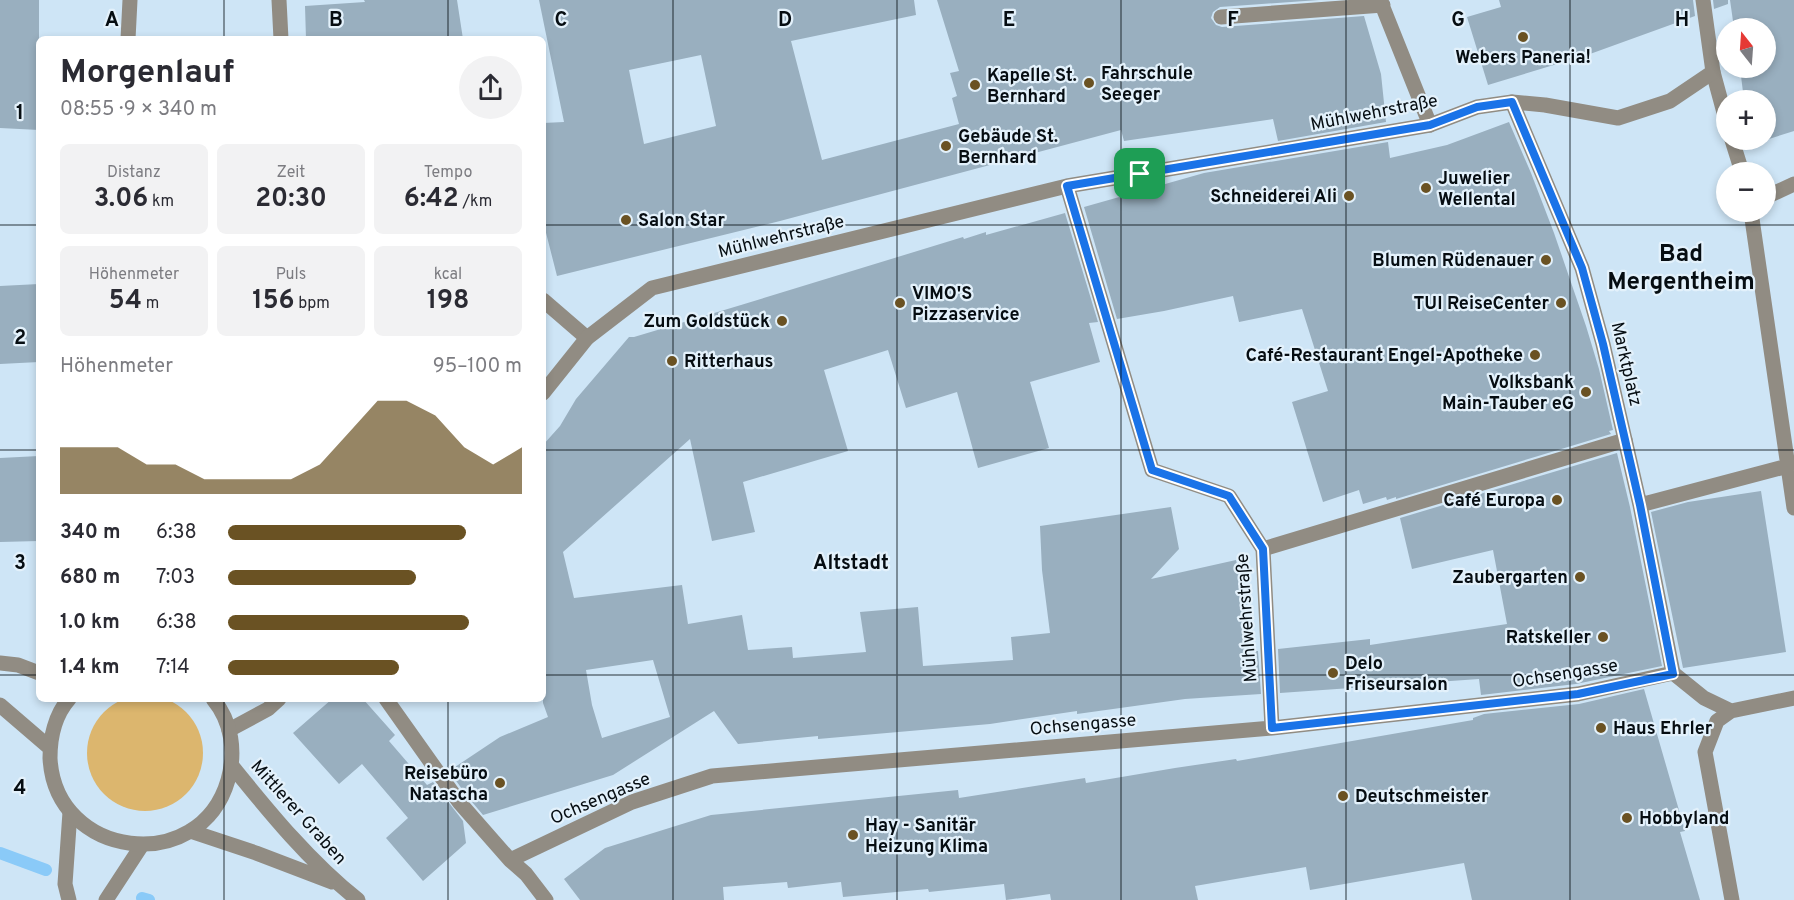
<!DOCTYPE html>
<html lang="de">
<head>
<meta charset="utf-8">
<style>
	:root { --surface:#fff; --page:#f2f2f3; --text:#2b2b33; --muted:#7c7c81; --accent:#6a5223 }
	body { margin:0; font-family:Overpass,sans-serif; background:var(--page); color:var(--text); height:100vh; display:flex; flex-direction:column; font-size:22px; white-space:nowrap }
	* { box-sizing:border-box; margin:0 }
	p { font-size:20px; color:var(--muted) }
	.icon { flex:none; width:33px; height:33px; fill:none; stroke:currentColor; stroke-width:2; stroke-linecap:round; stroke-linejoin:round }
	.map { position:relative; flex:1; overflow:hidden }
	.sheet { position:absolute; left:36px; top:36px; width:510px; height:666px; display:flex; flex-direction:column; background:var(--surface); border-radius:9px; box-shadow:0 3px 9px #0003 }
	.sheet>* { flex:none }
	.needle { width:39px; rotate:343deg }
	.buttons { position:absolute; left:1716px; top:18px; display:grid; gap:12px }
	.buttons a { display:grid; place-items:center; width:60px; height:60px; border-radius:50%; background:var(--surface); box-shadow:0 3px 9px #0003; font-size:30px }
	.pin { position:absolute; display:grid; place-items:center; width:51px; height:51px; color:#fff; margin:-26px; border-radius:12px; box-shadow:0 3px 9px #0006 }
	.round { display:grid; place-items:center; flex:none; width:63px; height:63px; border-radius:32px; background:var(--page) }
	.head { display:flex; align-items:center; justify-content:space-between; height:102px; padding:0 24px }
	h1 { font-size:33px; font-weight:700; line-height:45px }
	.figures { display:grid; grid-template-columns:repeat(3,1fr); gap:9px; height:102px; padding:6px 24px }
	.figures div { display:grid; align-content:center; border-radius:9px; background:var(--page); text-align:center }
	.figures b { font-size:26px; font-weight:700 }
	.figures small { font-size:16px; font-weight:400 }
	.figures p { font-size:16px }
	.chart { height:168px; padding:12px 24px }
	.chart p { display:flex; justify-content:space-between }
	.chart svg { width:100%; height:108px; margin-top:6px; fill:var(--accent); opacity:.7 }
	ul { padding:0 24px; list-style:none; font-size:20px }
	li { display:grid; grid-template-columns:96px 72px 1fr; align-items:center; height:45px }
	li i { height:15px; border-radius:8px; background:var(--accent) }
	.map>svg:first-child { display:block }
	.green { fill:#dcb66e }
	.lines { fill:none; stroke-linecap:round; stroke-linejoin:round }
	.stream { stroke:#8acaf8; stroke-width:12 }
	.building { fill:#99afbf; fill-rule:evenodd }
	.service { stroke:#918c83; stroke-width:15 }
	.pedestrian { stroke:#918c83; stroke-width:15 }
	.minor { stroke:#918c83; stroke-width:15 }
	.tertiary { stroke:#918c83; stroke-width:15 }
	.route-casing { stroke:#fff; stroke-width:12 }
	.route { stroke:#1a73e8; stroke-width:8 }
	.grid { fill:none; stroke:#060d12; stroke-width:1.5; stroke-opacity:0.55 }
	.poi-dot { fill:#6a5223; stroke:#e3f1fb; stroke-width:2 }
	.labels { text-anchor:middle; stroke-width:4.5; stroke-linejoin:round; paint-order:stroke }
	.poi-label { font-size:18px; font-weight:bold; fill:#060d12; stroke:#e3f1fb; text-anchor:start }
	.street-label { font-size:18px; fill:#060d12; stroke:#e3f1fb }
	.neighbourhood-label { font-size:20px; font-weight:bold; fill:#060d12; stroke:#e3f1fb }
	.district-label { font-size:24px; font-weight:bold; fill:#060d12; stroke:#e3f1fb }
	.grid-label { font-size:20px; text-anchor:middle; font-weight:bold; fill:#060d12; stroke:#e3f1fb; stroke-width:4.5; stroke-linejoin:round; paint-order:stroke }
</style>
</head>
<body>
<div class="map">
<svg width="1794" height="900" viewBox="0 0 1794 900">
	<rect width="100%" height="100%" fill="#cee5f6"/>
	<!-- green -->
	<path class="green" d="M87 753a58 58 0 1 1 116 0a58 58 0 1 1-116 0Z"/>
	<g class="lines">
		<!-- stream -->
		<path class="stream" d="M0,853l46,17
			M142,898l7,2"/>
	</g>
	<!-- building -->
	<path class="building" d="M0,0h39v130l-39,-2z
		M364,0h93l6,39h-157l-1,-33 60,-4z
		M539,0h375l2,15 -125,26 31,119 137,-36 -7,-26 5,-2 -7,-23 9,-2 -22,-71h382l-99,7 -7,5 -2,6 5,7 6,2 142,-11 17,58 5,48 -108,19 -5,-22 -149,22 -3,-11 -341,91 -223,55 -14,-55v-98l21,-1zM701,55l15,71 -72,18 -15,-74z
		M1499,0h194l2,16 -105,38 -102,31 -21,-68 34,-10z
		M1713,0h15v4l-14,5z
		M1730,0h64v131l-44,14 -1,-5h17v-40h-22l-4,-32h26v-40h-32z
		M1509,122l22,51 23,60 32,93 13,43 14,61 -4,1 2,3 -215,65v-2l-9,3 -1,-3 -23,7 -4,-14 -36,12 -31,-100 36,-11 -26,-82 -63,13 -6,-26 -69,15 -47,8 -33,-112 120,-34 184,-31 2,16 57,-13z
		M1065,213l33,109 -9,1 11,39 -70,20 19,66 -71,20 -21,-76 -51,16 -18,-58 -64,20 24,81 -105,31 12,50 -43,9 -22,-102 -127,113 11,46 108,-13 6,39 54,-9 6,35 44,-3 1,11 73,-6 -6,-40 58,-5 5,59 90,-6 -2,-23 39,-4 -8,-63 -2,-44 131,-19 8,42 -28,30 85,-19 17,73 1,18h4l3,43 -76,5 -108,15v-3l-87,13 -172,15v-3l-80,8 -24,-33 -101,64 -130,40 -16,-19 -18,-25 51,-34 48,-20 -5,-14v-258l17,-19 16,-27 53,-62h5l107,-32 222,-68 1,2 22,-7v3zM653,660l17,57 -68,21 -10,-33 -6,-35z
		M39,284v78l-39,2v-78z
		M1617,453l13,54 32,159 -86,18 -95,11 -2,-16 -199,14 -2,-44 92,-10v6l137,-21 -14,-74 -81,19 -12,-51z
		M39,456v85l-39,1v-84z
		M1761,491l25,161 -103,16 -32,-156 37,-10z
		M1644,689l41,142 -5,1 20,68h-228l-8,-37 -154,27 -4,-23 -111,19 3,14h-147l-1,-6 -44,6 -2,-16 -75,8 -1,-3 -85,8 -2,-15 -53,6 -1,-6 -64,5 1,13h-144l-16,-21 41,-31 106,-33 247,-25 1,8 126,-20 1,5 89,-15 61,-9 1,2 236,-41v-2l11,-4 95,-10z
		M332,699h31l32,36 -6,6 38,44 6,-3 30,39 3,22 -43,38 -37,-43 22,-20 -46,-54 -23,20 -46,-51z"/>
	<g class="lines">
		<!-- service -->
		<path class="service" d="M543,300l44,38
			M1263,549l362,-109"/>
		<!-- pedestrian -->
		<path class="pedestrian" d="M1380,0l50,125
			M1221,17l162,-12
			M1713,72l13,48
			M1512,102l70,166 21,76 37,161 33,168
			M1732,140l10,32
			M1766,197l28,-13
			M1751,212l43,296
			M1640,505l148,-39"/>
		<!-- minor -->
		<path class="minor" d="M279,0l2,39
			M1067,186l85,284 77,26 34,53 9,179
			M543,393l44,-55 65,-50 415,-102 363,-61 47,-18 35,-5 33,3 73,13 52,-17 43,-29 -10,-72
			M386,699l73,103 51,58 16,14 20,26
			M229,730l39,-21 11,-10
			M510,860l122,-58 80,-26 560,-48 306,-34 95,-21 31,25 27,13
			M69,900l-4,-16 5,-72
			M106,900l36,-55
			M1732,900l-27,-148 12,-31 14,-10 63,-13"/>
		<!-- tertiary -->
		<path class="tertiary" d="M128,39l2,-39
			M0,663l18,2 21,8
			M69,699c-14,16 -19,39 -19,59 5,101 150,119 178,22 8,-28 4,-58 -15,-81
			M0,705l50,43
			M232,766c38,47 78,96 126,134
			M190,831l66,22 76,29"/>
	</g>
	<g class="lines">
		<defs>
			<path id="route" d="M1512,102l70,166 21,76 37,161 33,169 -95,20 -306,34 -9,-179 -34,-53 -77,-26 -85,-284 363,-61 47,-18z"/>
		</defs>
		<!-- route casing -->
		<use href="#route" class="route-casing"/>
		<!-- route -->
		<use href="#route" class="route"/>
	</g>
	<!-- grid -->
	<path class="grid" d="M224,0v39M448,0v39M673,0v900M897,0v900M1121,0v900M1346,0v900M1570,0v900M0,225h39M543,225h1251M0,450h39M543,450h1251M0,675h39M543,675h1251M224,699v201M448,699v201"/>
	<!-- markers -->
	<g class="poi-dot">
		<circle cx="1523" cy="37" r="6"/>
		<circle cx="1089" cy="83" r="6"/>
		<circle cx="975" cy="85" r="6"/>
		<circle cx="946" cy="146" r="6"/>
		<circle cx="1426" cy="188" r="6"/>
		<circle cx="1349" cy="196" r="6"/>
		<circle cx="626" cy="220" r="6"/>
		<circle cx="1546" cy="260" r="6"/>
		<circle cx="900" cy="303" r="6"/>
		<circle cx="1561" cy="303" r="6"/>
		<circle cx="782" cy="321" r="6"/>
		<circle cx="1535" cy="355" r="6"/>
		<circle cx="672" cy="361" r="6"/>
		<circle cx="1586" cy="392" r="6"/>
		<circle cx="1557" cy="500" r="6"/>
		<circle cx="1580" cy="577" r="6"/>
		<circle cx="1603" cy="637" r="6"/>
		<circle cx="1333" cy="673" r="6"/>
		<circle cx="1601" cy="728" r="6"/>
		<circle cx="500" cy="783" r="6"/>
		<circle cx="1343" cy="796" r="6"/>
		<circle cx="1627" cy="818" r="6"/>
		<circle cx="853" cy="835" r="6"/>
	</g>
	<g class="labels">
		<!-- poi labels -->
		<g class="poi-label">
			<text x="1523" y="63" text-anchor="middle">Webers Paneria!</text>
			<text x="1101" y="79">Fahrschule<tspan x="1101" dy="21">Seeger</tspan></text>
			<text x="987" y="81">Kapelle St.<tspan x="987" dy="21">Bernhard</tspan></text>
			<text x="958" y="142">Gebäude St.<tspan x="958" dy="21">Bernhard</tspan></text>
			<text x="1438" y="184">Juwelier<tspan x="1438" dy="21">Wellental</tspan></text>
			<text x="1337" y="202" text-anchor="end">Schneiderei Ali</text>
			<text x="638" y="226">Salon Star</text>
			<text x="1534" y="266" text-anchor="end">Blumen Rüdenauer</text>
			<text x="912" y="299">VIMO'S<tspan x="912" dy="21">Pizzaservice</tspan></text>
			<text x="1549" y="309" text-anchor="end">TUI ReiseCenter</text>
			<text x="770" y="327" text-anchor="end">Zum Goldstück</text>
			<text x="1523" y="361" text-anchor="end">Café-Restaurant Engel-Apotheke</text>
			<text x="684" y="367">Ritterhaus</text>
			<text x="1574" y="388" text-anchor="end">Volksbank<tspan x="1574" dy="21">Main-Tauber eG</tspan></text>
			<text x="1545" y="506" text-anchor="end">Café Europa</text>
			<text x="1568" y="583" text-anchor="end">Zaubergarten</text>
			<text x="1591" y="643" text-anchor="end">Ratskeller</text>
			<text x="1345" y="669">Delo<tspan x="1345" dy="21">Friseursalon</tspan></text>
			<text x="1613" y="734">Haus Ehrler</text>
			<text x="488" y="779" text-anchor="end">Reisebüro<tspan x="488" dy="21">Natascha</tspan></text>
			<text x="1355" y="802">Deutschmeister</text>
			<text x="1639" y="824">Hobbyland</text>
			<text x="865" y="831">Hay - Sanitär<tspan x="865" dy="21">Heizung Klima</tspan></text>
		</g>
		<!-- street labels -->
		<g class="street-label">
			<text transform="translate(1374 112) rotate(-11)" y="6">Mühlwehrstraße</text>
			<text transform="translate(781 236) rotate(-14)" y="6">Mühlwehrstraße</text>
			<text transform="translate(1627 364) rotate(77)" y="6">Marktplatz</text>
			<text transform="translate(1246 618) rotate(-94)" y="6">Mühlwehrstraße</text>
			<text transform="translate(1565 673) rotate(-9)" y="6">Ochsengasse</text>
			<text transform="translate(1083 724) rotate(-5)" y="6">Ochsengasse</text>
			<text transform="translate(600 798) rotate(-23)" y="6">Ochsengasse</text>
			<text transform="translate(299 812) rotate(48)" y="6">Mittlerer Graben</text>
		</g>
		<!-- neighbourhood labels -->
		<g class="neighbourhood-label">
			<text x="851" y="569">Altstadt</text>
		</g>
		<!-- district labels -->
		<g class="district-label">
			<text x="1681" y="261">Bad<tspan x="1681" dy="28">Mergentheim</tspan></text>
		</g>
	</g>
	<g class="grid-label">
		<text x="112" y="26">A</text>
		<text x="336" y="26">B</text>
		<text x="561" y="26">C</text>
		<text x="785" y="26">D</text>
		<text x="1009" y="26">E</text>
		<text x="1233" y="26">F</text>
		<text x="1458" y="26">G</text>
		<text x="1682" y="26">H</text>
		<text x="20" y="119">1</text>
		<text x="20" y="344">2</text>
		<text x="20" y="569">3</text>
		<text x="20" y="794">4</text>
	</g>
</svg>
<div class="buttons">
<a><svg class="needle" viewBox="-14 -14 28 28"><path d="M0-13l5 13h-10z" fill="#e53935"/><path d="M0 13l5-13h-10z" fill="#7c7c81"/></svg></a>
<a>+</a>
<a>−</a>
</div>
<div class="pin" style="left:1140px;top:174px;background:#1e9e55"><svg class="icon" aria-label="arrive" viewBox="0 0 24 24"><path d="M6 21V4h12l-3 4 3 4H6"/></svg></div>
<section class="sheet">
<div class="head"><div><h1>Morgenlauf</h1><p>08:55 · 9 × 340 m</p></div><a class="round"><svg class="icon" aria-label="share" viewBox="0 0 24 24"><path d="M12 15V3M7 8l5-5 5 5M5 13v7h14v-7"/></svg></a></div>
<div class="figures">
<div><p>Distanz</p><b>3.06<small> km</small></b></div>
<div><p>Zeit</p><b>20:30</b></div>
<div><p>Tempo</p><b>6:42<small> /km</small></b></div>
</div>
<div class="figures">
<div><p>Höhenmeter</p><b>54<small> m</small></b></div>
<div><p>Puls</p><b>156<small> bpm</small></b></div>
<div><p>kcal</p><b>198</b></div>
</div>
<div class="chart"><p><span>Höhenmeter</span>95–100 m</p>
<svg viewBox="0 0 160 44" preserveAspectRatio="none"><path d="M0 44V25L10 25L20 25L30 32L40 32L50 38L60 38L70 38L80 38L90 32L100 19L110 6L120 6L130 12L140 25L150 32L160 25V44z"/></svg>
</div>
<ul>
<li><b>340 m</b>6:38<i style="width:81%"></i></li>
<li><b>680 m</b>7:03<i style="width:64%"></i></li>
<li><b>1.0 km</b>6:38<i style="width:82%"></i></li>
<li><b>1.4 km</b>7:14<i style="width:58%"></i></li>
</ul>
</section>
</div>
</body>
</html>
